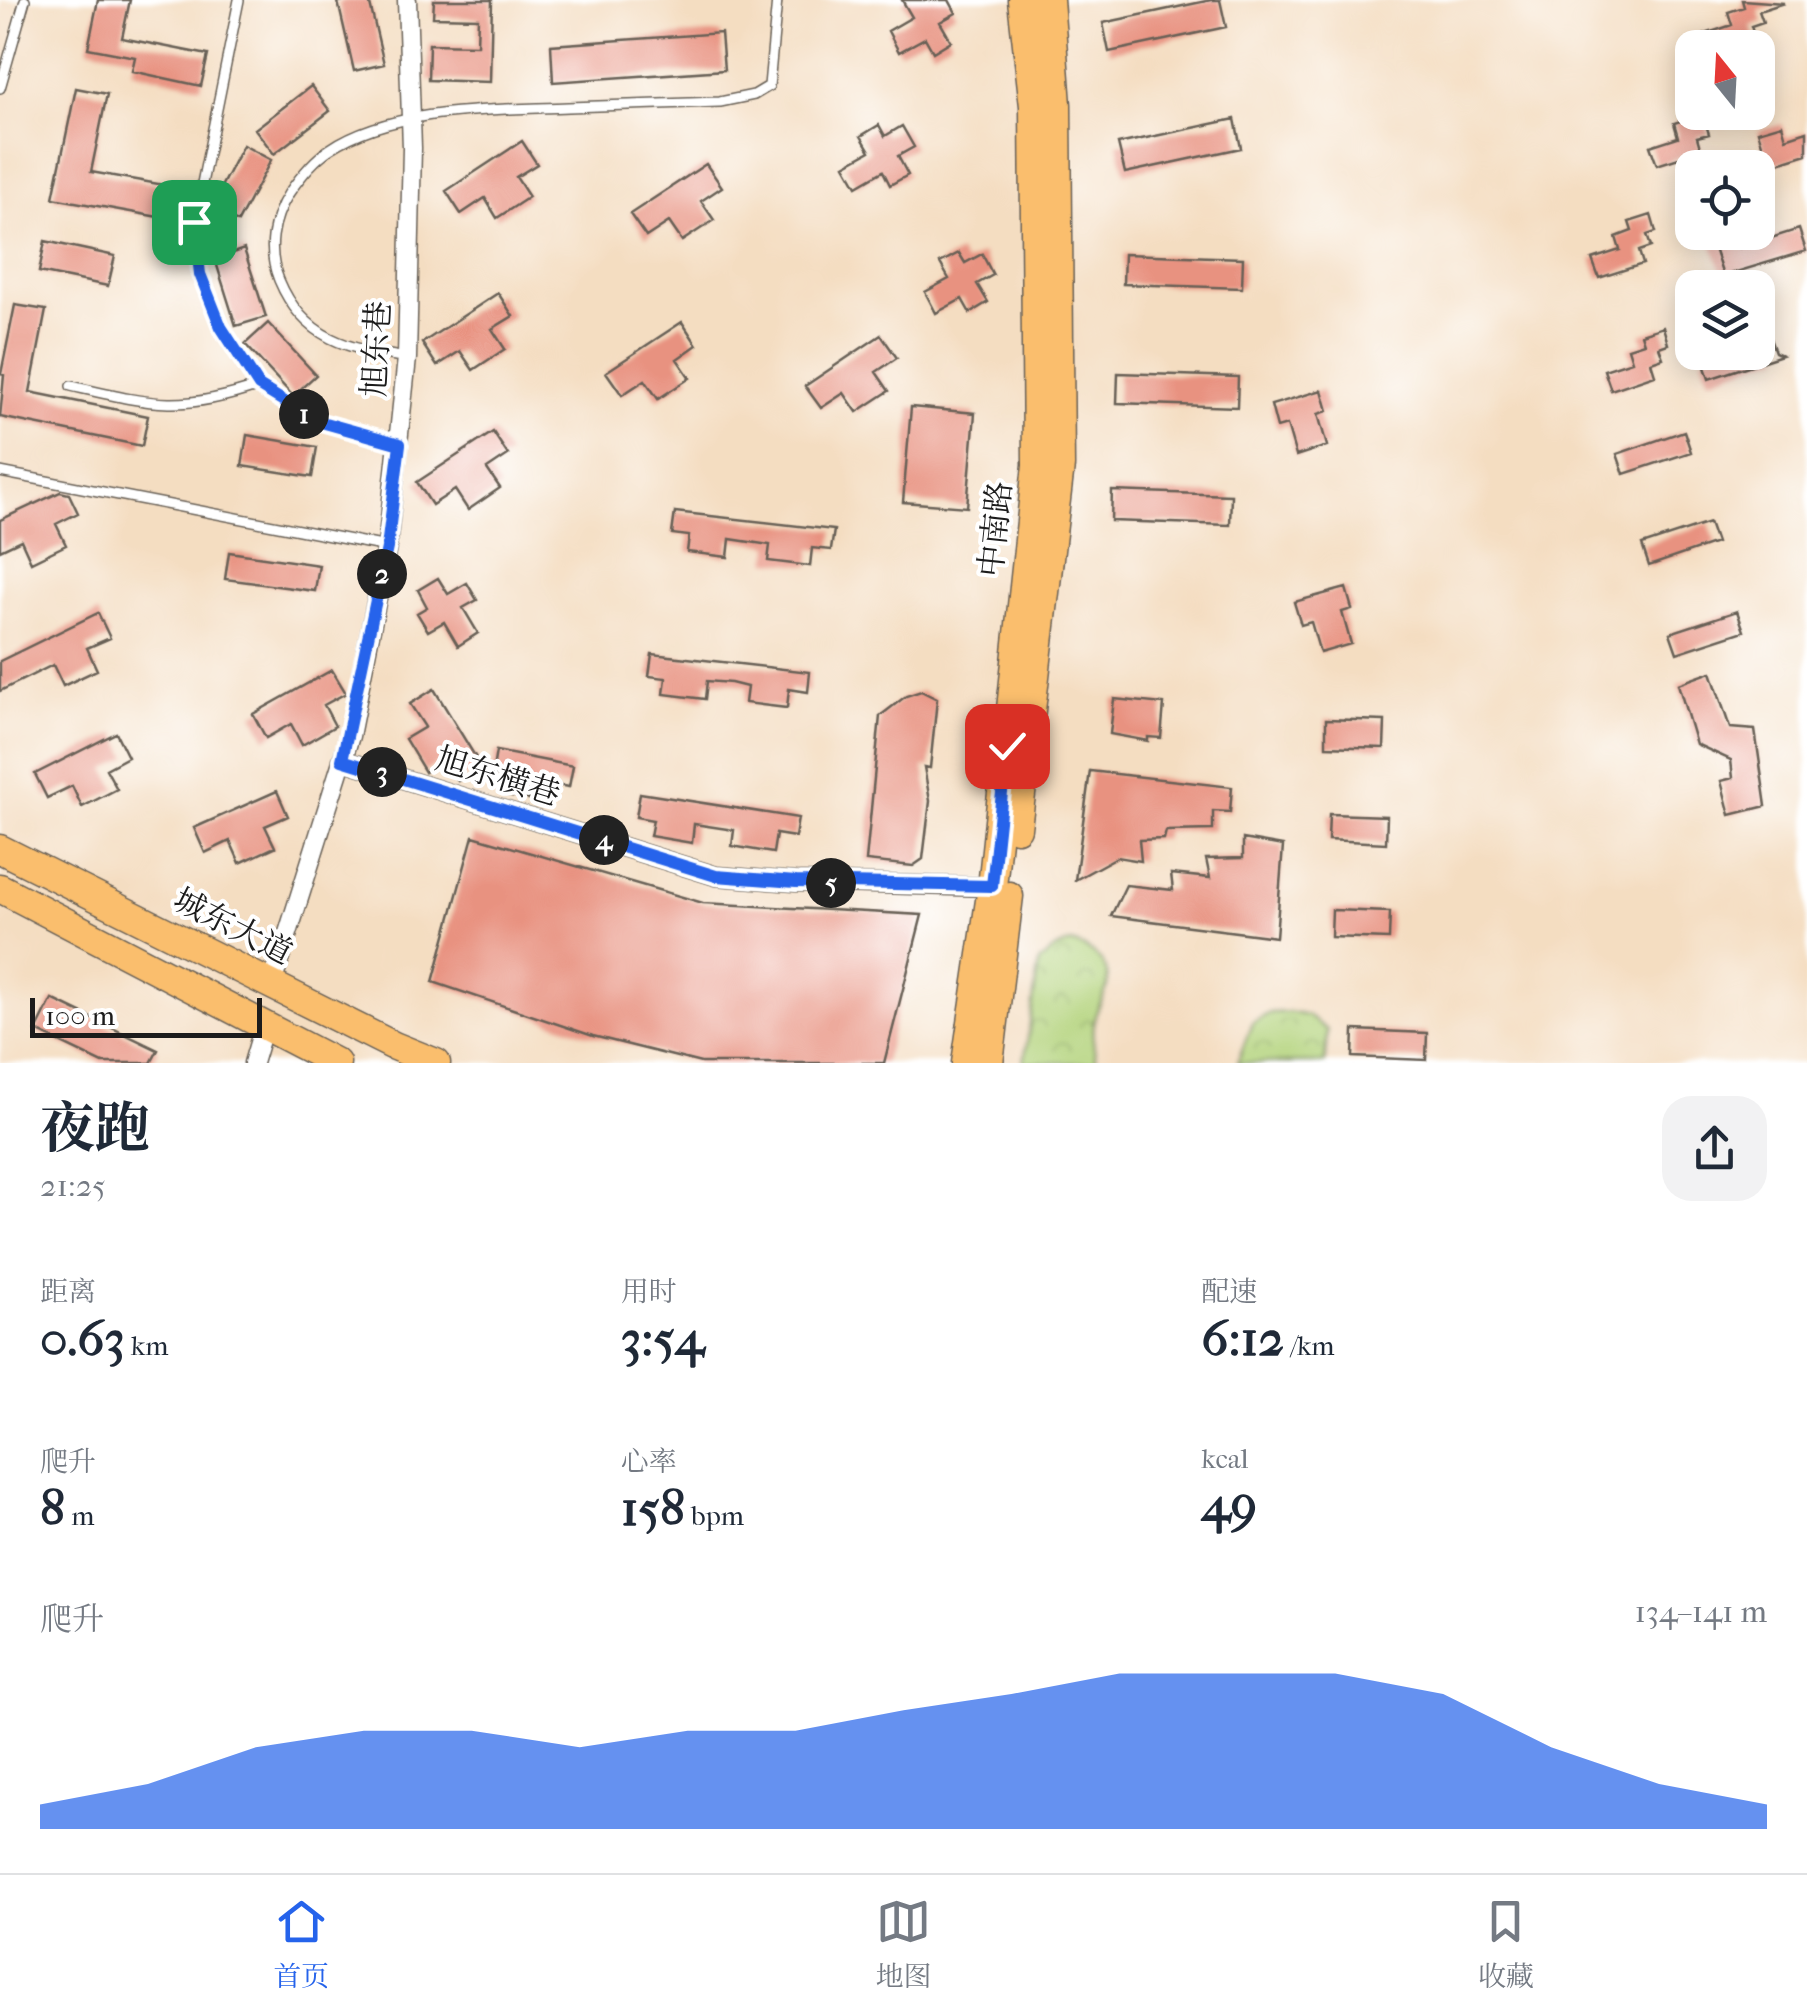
<!DOCTYPE html>
<html lang="zh">
<head>
<meta charset="utf-8">
<style>
	:root { --surface:#fff; --page:#f2f2f3; --text:#1f2937; --muted:#747a83; --line:#e0e1e3; --accent:#2563eb }
	body { margin:0; font-family:"IM FELL French Canon","Noto Serif SC",serif; background:var(--page); color:var(--text); height:100vh; display:flex; flex-direction:column; font-size:38px; white-space:nowrap }
	* { box-sizing:border-box; margin:0 }
	p { font-size:32px; color:var(--muted) }
	.icon { flex:none; width:55px; height:55px; fill:none; stroke:currentColor; stroke-width:2; stroke-linecap:round; stroke-linejoin:round }
	.map { position:relative; height:1063px; overflow:hidden }
	.sheet { display:flex; flex-direction:column; background:var(--surface); flex:1 }
	.sheet>* { flex:none }
	.needle { width:65px; rotate:342deg }
	.fabs { position:absolute; left:1675px; top:30px; display:grid; gap:20px }
	.fabs a { display:grid; place-items:center; width:100px; height:100px; border-radius:20px; background:var(--surface); box-shadow:0 5px 25px #0003; font-size:50px }
	.scale { position:absolute; left:30px; bottom:25px; width:232px; box-sizing:border-box; padding-left:10px; border:5px solid #1c1c1c; border-top:0; font-size:28px; line-height:35px; white-space:nowrap; color:#1c1c1c; -webkit-text-stroke:8px #fff; paint-order:stroke }
	.pin { position:absolute; display:grid; place-items:center; width:85px; height:85px; color:#fff; margin:-42px; border-radius:20px; box-shadow:0 5px 15px #0006 }
	.km { position:absolute; width:50px; height:50px; margin:-25px; border-radius:50%; background:#222; color:#fff; font-size:28px; line-height:50px; text-align:center }
	.round { display:grid; place-items:center; flex:none; width:105px; height:105px; border-radius:30px; background:var(--page) }
	.head { display:flex; align-items:center; justify-content:space-between; height:170px; padding:0 40px }
	h1 { font-size:55px; font-weight:700; line-height:75px }
	.metrics { display:grid; grid-template-columns:repeat(3,1fr); gap:15px; height:170px; padding:10px 40px }
	.metrics div { display:grid; align-content:center }
	.metrics b { font-size:50px; font-weight:700 }
	.metrics small { font-size:28px; font-weight:400 }
	.metrics p { font-size:28px }
	.chart { height:280px; padding:20px 40px }
	.chart p { display:flex; justify-content:space-between }
	.chart svg { width:100%; height:180px; margin-top:10px; fill:var(--accent); opacity:.7 }
	.tab-bar { display:flex; justify-content:space-around; align-items:center; height:140px; border-top:2px solid var(--line); background:var(--surface); font-size:28px; color:var(--muted) }
	.tab-bar a { display:grid; justify-items:center; gap:5px }
	.tab-bar .on { color:var(--accent) }
	.map>svg:first-child { display:block }
	.park { fill:url(#park-crowns); stroke:#68784c; stroke-width:2.5 }
	.building { fill:#e89280 }
	.lines { fill:none; stroke-linecap:round; stroke-linejoin:round }
	.lane-casing { stroke:#686056; stroke-width:12 }
	.street-casing { stroke:#686056; stroke-width:21 }
	.primary-casing { stroke:#686056; stroke-width:31 }
	.lane { stroke:#fff; stroke-width:9 }
	.street { stroke:#fff; stroke-width:18 }
	.primary { stroke:#fabe6d; stroke-width:28 }
	.route-casing { stroke:#fff; stroke-width:20 }
	.route { stroke:#2563eb; stroke-width:12 }
	.labels { text-anchor:middle; stroke-width:8; stroke-linejoin:round; paint-order:stroke }
	.street-label { font-size:32px; fill:#1c1c1c; stroke:#fff }
</style>
</head>
<body>
<div class="map">
<svg width="1807" height="1063" viewBox="0 0 1807 1063">
	<defs>
		<pattern id="park-crowns" width="20" height="18" patternUnits="userSpaceOnUse" patternTransform="scale(2.5)"><rect width="20" height="18" fill="#b3d37b"/><path d="M2 6a3 3 0 1 1 6 0M12 15a3 3 0 1 1 6 0" fill="none" stroke="#99b56a"/></pattern>
	</defs>
	<rect width="100%" height="100%" fill="#fff"/>
	<filter id="ink" filterUnits="userSpaceOnUse"><feTurbulence type="fractalNoise" baseFrequency=".01" numOctaves="2"/><feDisplacementMap in="SourceGraphic" scale="20" xChannelSelector="R" yChannelSelector="G"/><feConvolveMatrix kernelMatrix="1 2 1 2 8 2 1 2 1" color-interpolation-filters="sRGB"/></filter>
	<filter id="wash" filterUnits="userSpaceOnUse"><feTurbulence type="fractalNoise" baseFrequency=".0048" numOctaves="4" result="noise"/><feDisplacementMap in="SourceGraphic" scale="40" xChannelSelector="R" yChannelSelector="G"/><feGaussianBlur stdDeviation="2.25" result="paint"/><feColorMatrix in="noise" values="0 0 0 0 0 0 0 0 0 0 0 0 0 0 0 0 0 1.4 0 .05"/><feComposite in="paint" operator="in"/></filter>
	<g filter="url(#wash)">
		<rect width="100%" height="100%" fill="#f4ddc1"/>
		<!-- park -->
		<path class="park" d="M1071,943c20,5 41,20 36,44 -3,12 -12,23 -14,37 -2,14 2,25 3,39h-72l15,-101 15,-12z
			M1289,1012l19,4 19,14 -2,33h-88l15,-40 18,-10z"/>
		<g id="blocks">
			<!-- building -->
			<path class="building" d="M98,0h32l-8,38 86,17 -7,31 -69,-15 3,-14 -47,-9z
				M347,0h22l15,64 -30,7 -16,-69z
				M434,0h58l-2,82 -62,-2 1,-36 48,1 1,-27 -45,-1z
				M902,0h47l7,13 -16,9 11,19 -18,11 -8,-14 -26,14 -11,-21 24,-14z
				M1211,0h9l6,27 -117,25 -6,-29z
				M1742,0l42,3 -25,8 4,11 -12,4 4,13 -25,9h-21l-4,-14 27,-9 -4,-13 16,-5z
				M721,33l3,37 -171,12 -2,-37z
				M311,86l19,25 -56,43 -19,-25z
				M76,88l31,6 -16,78 90,16 -6,32 -122,-22z
				M1688,112h14l7,22 -12,3 4,14 -44,14 -7,-19 28,-9 -4,-14 16,-5z
				M1235,119l6,29 -116,25 -7,-29z
				M1782,124l4,14 21,-7v23l-38,12 -11,-35z
				M879,125l6,11 17,-10 12,21 -16,9 10,19 -18,10 -7,-14 -26,15 -12,-21 25,-14 -9,-15z
				M522,141l15,23 -21,13 13,20 -32,21 -12,-20 -24,16 -15,-23z
				M243,145l28,15 -33,62 -28,-14z
				M706,164l16,23 -21,14 13,19 -32,21 -13,-19 -23,15 -16,-23z
				M1651,215l5,17 -9,3 4,12 -12,4 4,13 -44,14 -7,-19 28,-9 -4,-13 16,-6 -3,-9z
				M1799,229l7,22 -83,25 -11,-34 24,-8 4,14z
				M45,241l70,15 -7,30 -69,-14z
				M244,249l22,68 -30,9 -21,-67z
				M959,253l6,10 17,-9 11,21 -16,9 11,18 -18,11 -8,-14 -26,14 -11,-21 24,-13 -9,-16z
				M1124,254l119,4 -1,30 -119,-4z
				M498,293l15,23 -21,13 13,20 -32,21 -13,-19 -23,15 -15,-23z
				M15,305l31,5 -16,82 118,24 -6,30 -142,-29 4,-42 -3,-1z
				M682,322l15,23 -20,14 13,19 -32,21 -13,-19 -23,15 -16,-23z
				M268,323l48,52 -23,21 -48,-52z
				M1663,327l5,17 -9,3 4,11 -12,4 4,13 -44,15 -7,-20 28,-9 -4,-13 16,-5 -3,-9z
				M881,335l16,23 -21,14 13,19 -32,21 -13,-19 -23,15 -16,-22z
				M1769,336l6,16 7,3 -73,24 -7,-21 18,-6h38v-12z
				M1118,373l120,4 -1,30 -120,-4z
				M1322,390l6,21 -10,3 9,32 -31,10 -9,-31 -10,3 -6,-23z
				M911,407l64,6 -8,94 -64,-5z
				M1684,431l7,21 -67,22 -7,-20z
				M493,432l15,23 -21,14 13,19 -32,22 -13,-20 -23,15 -15,-23z
				M247,435l70,12 -5,30 -70,-11z
				M1112,491l119,4 -1,30 -119,-4z
				M60,492l9,2 9,19 -22,11 10,21 -35,17 -10,-22 -21,10v-30z
				M675,512l159,18 -3,20 -19,-2 -2,18 -42,-5 2,-16 -40,-6 -2,18 -41,-5 2,-16 -17,-2z
				M1709,523l7,20 -67,23 -7,-21z
				M229,552l90,13 -4,26 -90,-12z
				M438,578l10,16 19,-11 10,17 -14,8 15,25 -20,13 -14,-24 -16,9 -11,-18 10,-6 -9,-17z
				M1346,588l6,21 -10,3 9,32 -31,9 -9,-31 -10,3 -7,-23z
				M1737,611l7,20 -67,22 -7,-20z
				M98,613l12,25 -23,10 10,22 -34,16 -10,-21 -53,26v-30z
				M652,654l158,18 -2,20 -19,-3 -2,19 -42,-5 2,-16 -16,-4 -24,-2 -2,18 -41,-5 2,-16 -17,-2z
				M332,670l14,23 -22,12 11,21 -33,19 -11,-21 -25,14 -13,-24z
				M1711,672l19,56 25,2 11,76 -36,9 -9,-34 12,-3 -2,-18 -35,-16 -18,-60z
				M434,689l47,77 -23,15 -13,-22 -20,13 -20,-33 20,-12 -15,-23z
				M921,691l16,8 -7,69 -6,-1 6,34 -7,58 -10,7 -47,-5 14,-145 26,-20z
				M1114,699l50,5 -3,34 -13,-1v4l-38,-7z
				M1326,719l59,2 -1,27 -58,-2z
				M116,733l12,24 -22,12 11,20 -35,18 -10,-21 -25,12 -12,-24z
				M496,751l77,15 -4,21 -19,-3 -4,18 -41,-7 3,-17 -16,-3z
				M1090,771l142,16 -2,25 -17,-1v19l-47,1 -2,8 -25,1 2,21 -24,-4 -42,23z
				M277,791l11,25 -23,10 10,21 -35,16 -10,-22 -25,12 -11,-25z
				M640,793l158,25 -3,19 -19,-3 -3,19 -41,-7 2,-16 -40,-6 -2,19 -42,-7 3,-16 -17,-3z
				M1329,814l58,2 -1,27 -58,-3z
				M473,836l230,67 219,12 -38,148h-183l-108,-27 -160,-54z
				M1243,839l40,7 -7,91 -165,-21 15,-31 47,5 -2,-16 39,4 -4,-19 37,-1z
				M1332,910l58,2 -1,27 -58,-2z
				M52,999l106,51 -7,13h-48l-67,-32z
				M1354,1030l73,3 -1,27 -73,-3z"/>
		</g>
	</g>
	<g filter="url(#ink)">
		<use href="#blocks" fill-opacity="0" stroke="#686056" stroke-width="2.5"/>
		<g class="lines">
			<defs>
				<path id="lane" d="M239,0l-45,223 6,51 21,53 38,59 54,34 85,23
					M0,88l25,-88
					M407,358c-58,-9 -103,-18 -128,-78 -12,-29 -7,-60 10,-87 11,-16 24,-33 41,-44 62,-42 166,-39 238,-42 51,-2 102,-3 152,-5l34,-7 15,-9 8,-86
					M71,386c79,18 109,27 188,0
					M0,472l387,75"/>
				<path id="street" d="M342,760l374,116 79,6 197,5
					M272,984l78,-248 37,-189 20,-189 5,-210 -5,-148
					M253,1063l11,-37"/>
				<path id="primary" d="M1017,828l43,-362 -3,-361 -8,-105
					M0,849l394,197 42,17
					M0,888l336,175
					M966,1063l26,-176 45,-422 -3,-359 -12,-106
					M989,1063l20,-167"/>
			</defs>
			<!-- lane casing -->
			<use href="#lane" class="lane-casing"/>
			<!-- street casing -->
			<use href="#street" class="street-casing"/>
			<!-- primary casing -->
			<use href="#primary" class="primary-casing"/>
			<!-- lane -->
			<use href="#lane" class="lane"/>
			<!-- street -->
			<use href="#street" class="street"/>
			<!-- primary -->
			<use href="#primary" class="primary"/>
		</g>
	</g>
	<g class="lines" filter="url(#ink)">
		<defs>
			<path id="route" d="M194,222l6,52 21,53 38,59 55,34 86,24 -13,104 -45,212 374,116 80,6 196,4 15,-140"/>
		</defs>
		<!-- route casing -->
		<use href="#route" class="route-casing"/>
		<!-- route -->
		<use href="#route" class="route"/>
	</g>
	<g class="labels">
		<!-- street labels -->
		<g class="street-label">
			<text transform="translate(376 349) rotate(-87)" y="11">旭东巷</text>
			<text transform="translate(995 529) rotate(-84)" y="11">中南路</text>
			<text transform="translate(498 776) rotate(17)" y="11">旭东横巷</text>
			<text transform="translate(233 926) rotate(27)" y="11">城东大道</text>
		</g>
	</g>
</svg>
<div class="fabs">
<a><svg class="needle" viewBox="-14 -14 28 28"><path d="M0-13l5 13h-10z" fill="#e53935"/><path d="M0 13l5-13h-10z" fill="#747a83"/></svg></a>
<a><svg class="icon" aria-label="locate" viewBox="0 0 24 24"><circle cx="12" cy="12" r="6"/><path d="M12 2v4M12 18v4M2 12h4M18 12h4"/></svg></a>
<a><svg class="icon" aria-label="layers" viewBox="0 0 24 24"><path d="M12 4l9 5-9 5-9-5zM3 14l9 5 9-5"/></svg></a>
</div>
<div class="scale">100 m</div>
<div class="pin" style="left:194px;top:222px;background:#1e9e55"><svg class="icon" aria-label="arrive" viewBox="0 0 24 24"><path d="M6 21V4h12l-3 4 3 4H6"/></svg></div>
<div class="pin" style="left:1007px;top:746px;background:#d93025"><svg class="icon" aria-label="check" viewBox="0 0 24 24"><path d="M5 12l5 5 9-10"/></svg></div>
<b class="km" style="left:304px;top:414px">1</b>
<b class="km" style="left:382px;top:574px">2</b>
<b class="km" style="left:382px;top:772px">3</b>
<b class="km" style="left:604px;top:840px">4</b>
<b class="km" style="left:831px;top:883px">5</b>
</div>
<section class="sheet">
<div class="head"><div><h1>夜跑</h1><p>21:25</p></div><a class="round"><svg class="icon" aria-label="share" viewBox="0 0 24 24"><path d="M12 15V3M7 8l5-5 5 5M5 13v7h14v-7"/></svg></a></div>
<div class="metrics">
<div><p>距离</p><b>0.63<small> km</small></b></div>
<div><p>用时</p><b>3:54</b></div>
<div><p>配速</p><b>6:12<small> /km</small></b></div>
</div>
<div class="metrics">
<div><p>爬升</p><b>8<small> m</small></b></div>
<div><p>心率</p><b>158<small> bpm</small></b></div>
<div><p>kcal</p><b>49</b></div>
</div>
<div class="chart"><p><span>爬升</span>134–141 m</p>
<svg viewBox="0 0 160 44" preserveAspectRatio="none"><path d="M0 44V38L10 33L20 24L30 20L40 20L50 24L60 20L70 20L80 15L90 11L100 6L110 6L120 6L130 11L140 24L150 33L160 38V44z"/></svg>
</div>
</section>
<nav class="tab-bar">
<a class="on"><svg class="icon" aria-label="home" viewBox="0 0 24 24"><path d="M3 11l9-7 9 7M6 9v11h12V9"/></svg>首页</a>
<a><svg class="icon" aria-label="map" viewBox="0 0 24 24"><path d="M3 6l6-2 6 2 6-2v14l-6 2-6-2-6 2zM9 4v14M15 6v14"/></svg>地图</a>
<a><svg class="icon" aria-label="saved" viewBox="0 0 24 24"><path d="M7 4h10v16l-5-4-5 4z"/></svg>收藏</a>
</nav>
</body>
</html>
